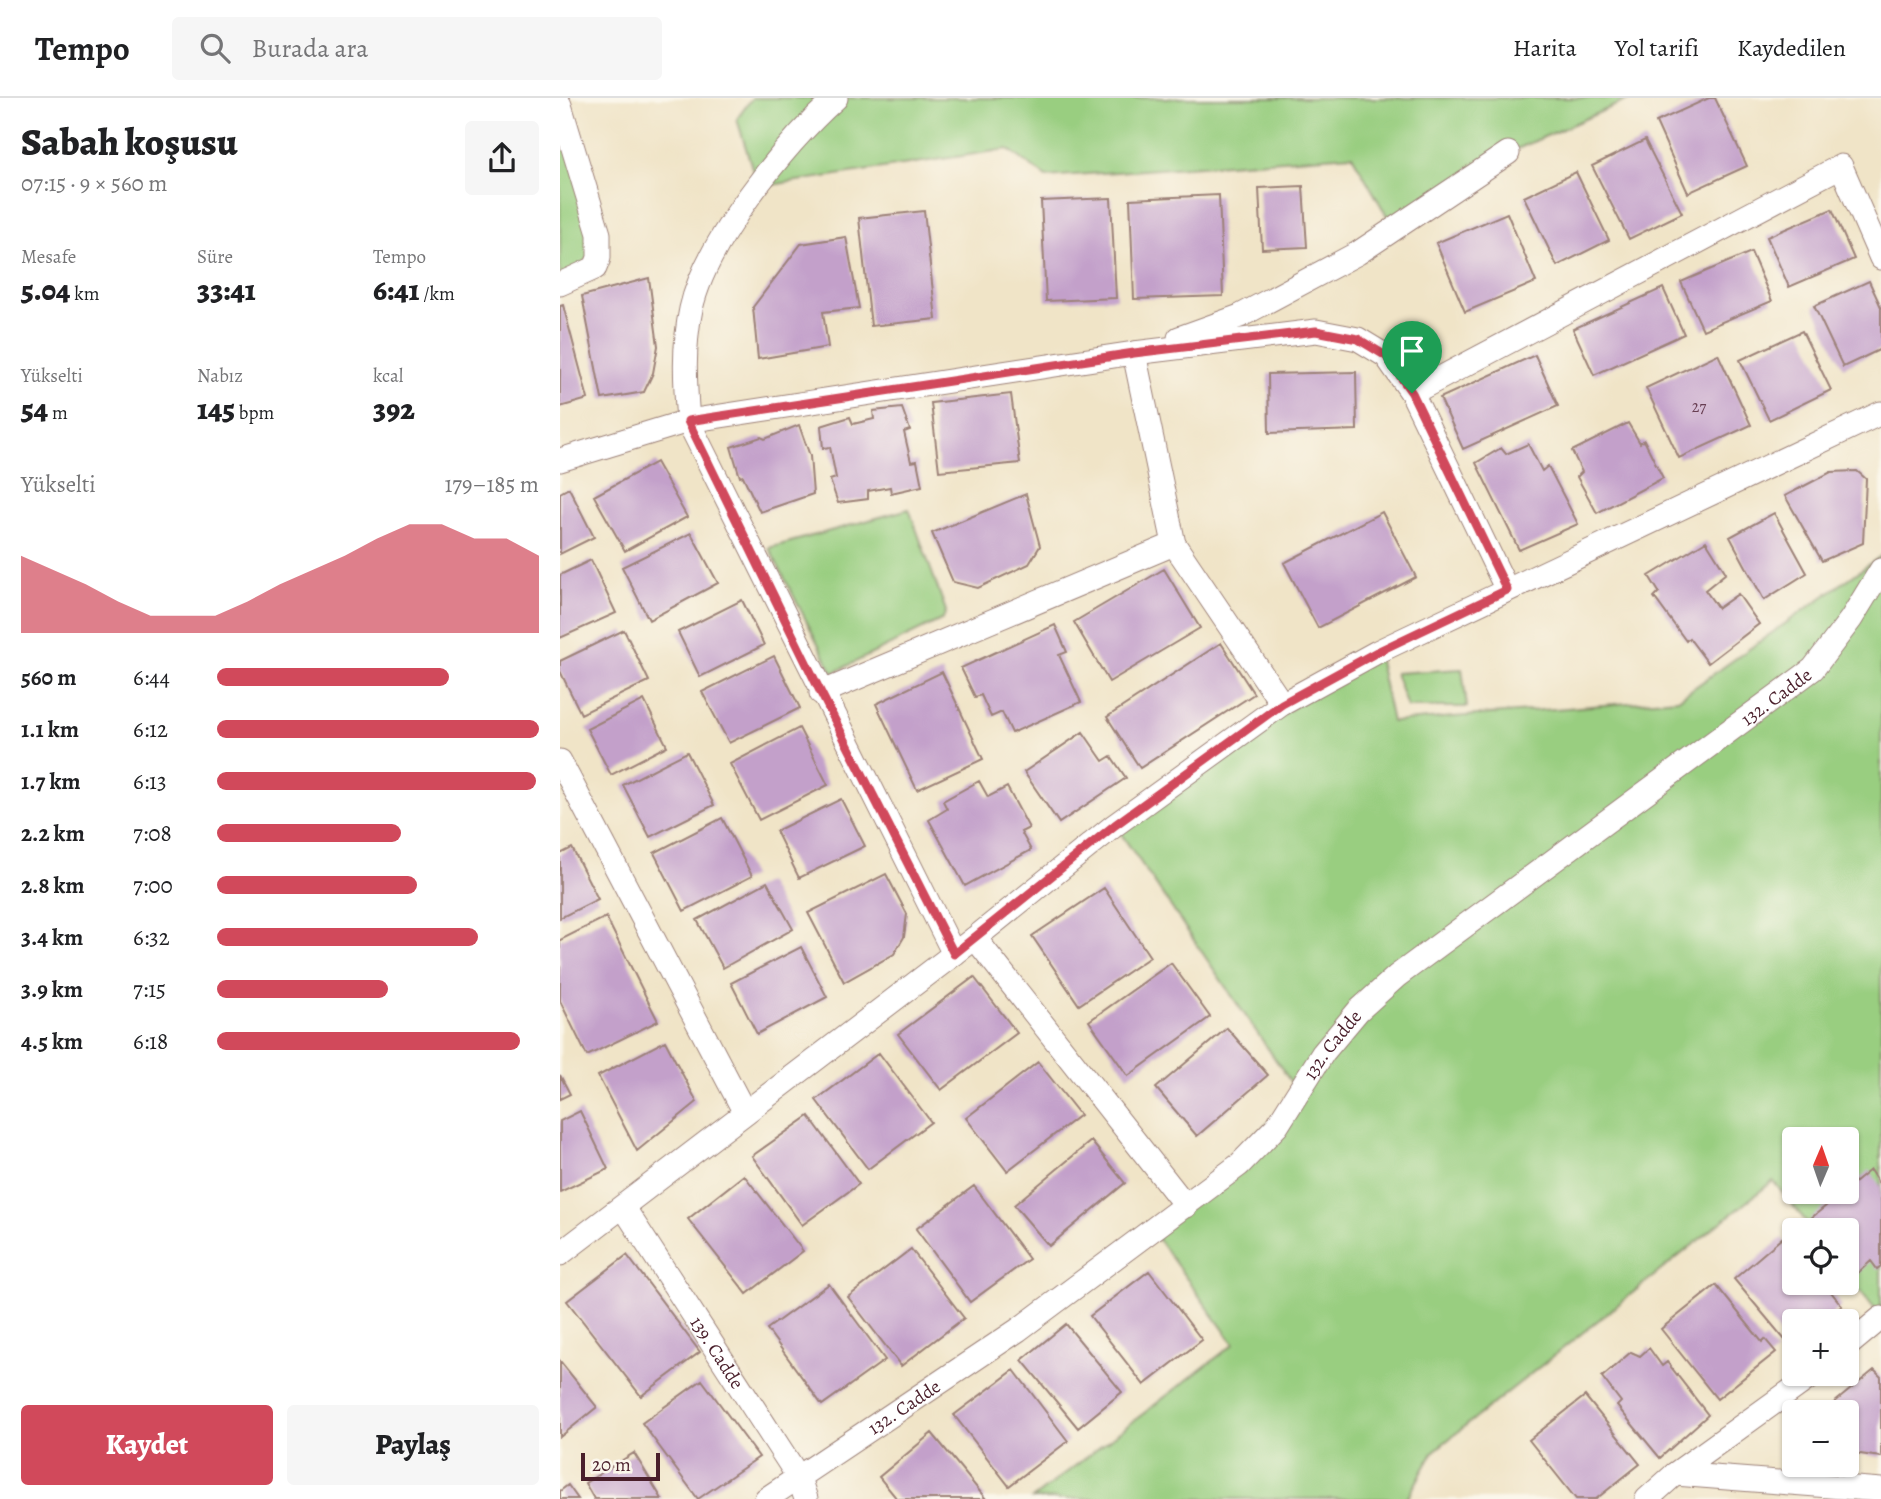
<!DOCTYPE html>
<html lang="tr">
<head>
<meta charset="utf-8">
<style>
	:root { --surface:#fff; --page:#f6f6f6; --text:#202124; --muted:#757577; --line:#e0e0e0; --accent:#d1495b }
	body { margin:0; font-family:Alegreya,serif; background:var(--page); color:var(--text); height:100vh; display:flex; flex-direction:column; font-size:26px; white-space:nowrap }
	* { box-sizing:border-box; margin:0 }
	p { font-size:23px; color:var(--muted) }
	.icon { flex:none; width:38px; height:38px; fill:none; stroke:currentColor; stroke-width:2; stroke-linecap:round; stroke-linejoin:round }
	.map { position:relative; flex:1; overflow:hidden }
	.sheet { display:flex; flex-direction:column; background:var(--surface); width:560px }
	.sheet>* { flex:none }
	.needle { width:46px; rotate:2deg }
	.tools { position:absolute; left:1222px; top:1029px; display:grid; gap:14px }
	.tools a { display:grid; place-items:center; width:77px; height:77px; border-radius:7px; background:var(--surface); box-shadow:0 2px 5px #0004; font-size:35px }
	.scale { position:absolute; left:21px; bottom:18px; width:79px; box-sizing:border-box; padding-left:7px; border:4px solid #4a1f2b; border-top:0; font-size:19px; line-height:24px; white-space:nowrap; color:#4a1f2b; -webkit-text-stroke:5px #fbf7ec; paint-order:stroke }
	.pin { position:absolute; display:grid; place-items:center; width:60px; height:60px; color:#fff; margin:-72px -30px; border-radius:50% 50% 50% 0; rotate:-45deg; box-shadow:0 0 7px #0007 }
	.pin .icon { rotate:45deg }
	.round { display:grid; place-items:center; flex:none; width:74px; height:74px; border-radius:7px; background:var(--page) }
	.head { display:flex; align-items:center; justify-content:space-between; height:119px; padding:0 21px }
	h1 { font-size:38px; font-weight:800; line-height:52px }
	.stats { display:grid; grid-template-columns:repeat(3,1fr); gap:10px; height:119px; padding:7px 21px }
	.stats div { display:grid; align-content:center }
	.stats b { font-size:30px; font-weight:800 }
	.stats small { font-size:19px; font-weight:400 }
	.stats p { font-size:19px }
	.chart { height:196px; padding:14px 21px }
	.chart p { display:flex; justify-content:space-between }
	.chart svg { width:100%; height:126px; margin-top:7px; fill:var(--accent); opacity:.7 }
	.cta { display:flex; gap:14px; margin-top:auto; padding:14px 21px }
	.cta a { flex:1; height:80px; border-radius:7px; background:var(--accent); color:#fff; font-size:28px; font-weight:800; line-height:80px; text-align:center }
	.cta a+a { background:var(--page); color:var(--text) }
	ul { padding:0 21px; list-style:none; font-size:23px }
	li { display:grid; grid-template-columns:112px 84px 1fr; align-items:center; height:52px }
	li i { height:18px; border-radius:9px; background:var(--accent) }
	header { display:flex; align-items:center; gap:42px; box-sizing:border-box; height:98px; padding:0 35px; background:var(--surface); border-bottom:2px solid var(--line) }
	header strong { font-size:33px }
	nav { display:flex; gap:38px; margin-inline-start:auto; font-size:24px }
	.search { width:490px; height:63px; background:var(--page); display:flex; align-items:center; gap:18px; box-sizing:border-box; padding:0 24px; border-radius:7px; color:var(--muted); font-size:26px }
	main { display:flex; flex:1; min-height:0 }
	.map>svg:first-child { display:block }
	.green { fill:#99ce80; stroke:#727656; stroke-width:2; fill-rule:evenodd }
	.building { fill:#c3a0ca }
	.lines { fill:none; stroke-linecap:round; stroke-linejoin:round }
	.street-casing { stroke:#9d8279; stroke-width:25 }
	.street { stroke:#fff; stroke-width:23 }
	.route-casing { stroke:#fff; stroke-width:14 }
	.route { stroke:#d1495b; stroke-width:9 }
	.labels { text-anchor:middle; stroke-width:5; stroke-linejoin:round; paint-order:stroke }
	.number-label { font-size:16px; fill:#683f53 }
	.street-label { font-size:19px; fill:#4a1f2b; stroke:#fbf7ec }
</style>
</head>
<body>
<header>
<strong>Tempo</strong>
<div class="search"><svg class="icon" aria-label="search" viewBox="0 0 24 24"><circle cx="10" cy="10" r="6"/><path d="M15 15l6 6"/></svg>Burada ara</div>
<nav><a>Harita</a><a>Yol tarifi</a><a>Kaydedilen</a></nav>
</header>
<main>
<section class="sheet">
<div class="head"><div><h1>Sabah koşusu</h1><p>07:15 · 9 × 560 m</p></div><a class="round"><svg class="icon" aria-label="share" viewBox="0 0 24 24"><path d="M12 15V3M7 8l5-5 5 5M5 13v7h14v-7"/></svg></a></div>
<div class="stats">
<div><p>Mesafe</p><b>5.04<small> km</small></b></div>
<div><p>Süre</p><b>33:41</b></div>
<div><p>Tempo</p><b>6:41<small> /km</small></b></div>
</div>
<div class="stats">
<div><p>Yükselti</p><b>54<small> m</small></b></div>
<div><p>Nabız</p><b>145<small> bpm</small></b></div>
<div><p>kcal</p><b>392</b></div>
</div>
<div class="chart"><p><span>Yükselti</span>179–185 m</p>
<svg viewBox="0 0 160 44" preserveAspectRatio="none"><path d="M0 44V17L10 22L20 27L30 33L40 38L50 38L60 38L70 33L80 27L90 22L100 17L110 11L120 6L130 6L140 11L150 11L160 17V44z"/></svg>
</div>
<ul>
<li><b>560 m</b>6:44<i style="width:72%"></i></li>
<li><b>1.1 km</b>6:12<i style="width:100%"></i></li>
<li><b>1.7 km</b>6:13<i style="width:99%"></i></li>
<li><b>2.2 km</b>7:08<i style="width:57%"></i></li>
<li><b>2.8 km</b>7:00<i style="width:62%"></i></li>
<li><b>3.4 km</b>6:32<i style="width:81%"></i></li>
<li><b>3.9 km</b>7:15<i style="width:53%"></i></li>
<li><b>4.5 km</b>6:18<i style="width:94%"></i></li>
</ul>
<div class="cta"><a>Kaydet</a><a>Paylaş</a></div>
</section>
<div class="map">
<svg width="1321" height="1401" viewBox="0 0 1321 1401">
	<rect width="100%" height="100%" fill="#fbf7ec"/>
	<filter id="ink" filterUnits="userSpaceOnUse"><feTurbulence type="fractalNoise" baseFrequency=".0143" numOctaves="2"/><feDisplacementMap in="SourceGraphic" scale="14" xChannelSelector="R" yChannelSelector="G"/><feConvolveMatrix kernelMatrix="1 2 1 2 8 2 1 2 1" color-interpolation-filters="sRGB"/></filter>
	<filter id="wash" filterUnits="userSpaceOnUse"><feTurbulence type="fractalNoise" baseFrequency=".00686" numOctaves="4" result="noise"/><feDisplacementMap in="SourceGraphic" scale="28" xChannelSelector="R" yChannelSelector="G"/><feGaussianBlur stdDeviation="1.57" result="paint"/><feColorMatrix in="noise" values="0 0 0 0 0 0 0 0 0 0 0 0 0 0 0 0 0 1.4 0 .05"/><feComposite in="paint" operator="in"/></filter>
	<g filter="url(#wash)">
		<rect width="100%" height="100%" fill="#f0e4c7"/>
		<!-- green -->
		<path class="green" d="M192,0h880l-124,55 -114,75 -42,-73 -306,22 -38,-28 -250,38 -21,-68z
			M0,7l40,142 -40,37z
			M349,411l37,102 -3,8 -110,54 -64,-125z
			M1321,458v761l-35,-44v-43h-33l-40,-49 -339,270 -27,48h-375l202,-155 -82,-113 147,-137 -184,-269 262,-173 15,70 286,-23zM1234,1041h52v53h-52z
			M902,571l5,38h-60l-12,-34z"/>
		<g id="blocks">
			<!-- building -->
			<path class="building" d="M1149,0h6l32,68 -59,27 -32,-71z
				M1085,42l37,73 -53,26 -37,-73z
				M1016,74l33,68 -52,26 -33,-69z
				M743,88l4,61 -45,2 -3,-61z
				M659,97l4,101 -89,3 -4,-100z
				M551,100l5,100 -70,3 -5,-100z
				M1272,111l22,50 -65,28 -22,-50z
				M364,113l12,108 -65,7 -12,-108z
				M947,115l29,69 -71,30 -29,-69z
				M286,139l13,71 -36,4 5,35 -70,12 -5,-52 48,-63z
				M1191,154l21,49 -69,29 -22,-48z
				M89,180l9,68 -5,27 -9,19 -42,7 -20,-103z
				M1309,183l12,26v42l-38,18 -29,-61z
				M1103,190l21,46 -90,41 -21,-46z
				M3,207l25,94 -28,8v-101z
				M1242,233l29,59 -62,30 -29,-60z
				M1158,256l33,71 -72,33 -33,-70z
				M975,257l23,51 -95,43 -23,-51z
				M796,274l1,58 -88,3 -1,-59z
				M451,296l9,69 -81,8 -8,-68z
				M342,310l8,22 -6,2 7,30 6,-1 5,25 -31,7 -1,-6 -22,4v8l-30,4 -8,-23 6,-2 -6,-31 -7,1 -2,-22 29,-9 3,7 21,-5 -1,-8z
				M1068,325l12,20 4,-3 19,38 -66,35 -20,-36 5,-5 -10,-21z
				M239,327l11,31 3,38 -53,18 -17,-36 -3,1 -9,-30 30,-10 4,2z
				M968,346l14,27 6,-5 30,58 -59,26 -43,-87 25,-15 5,6z
				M96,364l31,55 -62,34 -31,-55z
				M1297,373l9,8 -3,64 -41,18 -37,-65 46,-24z
				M9,390l25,49 -34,17v-61z
				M466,396l14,52 -11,18 -51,24 -25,-6 -21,-49z
				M822,414l34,65 -98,51 -34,-65z
				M1214,415l33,60 -43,27 -34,-63z
				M131,435l27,50 -69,37 -27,-53z
				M1146,443l20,32 -21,17 13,18 20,-14 21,30 -51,39 -19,-25 -3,3 -32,-44 5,-5 -10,-16z
				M31,462l25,53 -56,25v-63z
				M604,471l36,59 -91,54 -35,-60z
				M182,502l22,45 -64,32 -22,-45z
				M495,527l12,27 -8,3 22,47 -69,31 -10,-21 -11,5 -10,-22 -6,2 -14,-29z
				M64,532l25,51 -68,33 -21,-43v-10z
				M661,545l33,51 -114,74 -33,-51z
				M214,558l26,52 -71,35 -27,-51z
				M382,574l41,87 -66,31 -41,-86z
				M84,602l23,46 -56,29 -24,-46z
				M239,630l29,57 -69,35 -29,-56z
				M523,634l20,29 8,-5 15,22 -67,45 -35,-51z
				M127,654l27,53 -64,32 -27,-52z
				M419,683l9,16 19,-10 22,41 -8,4 10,18 -66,36 -36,-66 18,-11 -4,-8z
				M281,701l24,47 -66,32 -23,-47z
				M162,720l30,58 -68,35 -30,-58z
				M12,750l26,51 -38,19v-64z
				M326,776l21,40 -3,23 -10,17 -50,28 -36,-69z
				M207,784l26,47 -70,39 -26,-48z
				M544,790l46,69 -71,48 -47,-69z
				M46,819l52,104 -71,35 -27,-55v-61z
				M241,849l26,50 -70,37 -26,-51z
				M611,865l39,54 -82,59 -39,-55z
				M414,879l43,56 -76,57 -43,-56z
				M667,930l41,47 -71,61 -41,-48z
				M105,943l32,61 -60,49 -39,-75z
				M319,955l52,69 -63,47 -52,-69z
				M478,964l42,53 -73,56 -41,-53z
				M0,977l10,19 -10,5z
				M20,1013l28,58 -48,23v-71z
				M249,1018l50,68 -57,41 -50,-69z
				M531,1043l34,42 -76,63 -35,-41z
				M1310,1072l11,17v79l-4,3 -6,-8 -22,20 -3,-4v-47h-28l-8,-11z
				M184,1077l59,76 -56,43 -59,-75z
				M414,1088l55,73 -59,43 -54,-73z
				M1222,1140l12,14v31h30l18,23 -20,15h-28v22l-4,3 -56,-67z
				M351,1151l53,69 -63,48 -53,-69z
				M67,1157l73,97 -59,44 -74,-95z
				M589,1173l53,69 -58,45 -54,-69z
				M269,1186l56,76 -63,45 -55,-76z
				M1156,1187l46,57 3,-3 11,13 -59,47 -56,-70z
				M506,1226l56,68 -44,36 -56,-68z
				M1089,1250l13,18 5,-4 41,53 -48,43 -43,-52 4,-4 -19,-25 29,-25 9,4z
				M0,1263l37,46 -37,30z
				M454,1272l54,71 -59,45 -55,-71z
				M1314,1272l7,7v80l-35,-5v-40h-23z
				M142,1282l57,77 -61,42 -56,-76z
				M1025,1298l55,68 -44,35h-20l-47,-59z
				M372,1335l54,66h-89l-18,-22z
				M74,1355l28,46h-68l-9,-16z
				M8,1387l10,14h-18v-8z"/>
		</g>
	</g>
	<g filter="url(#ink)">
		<use href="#blocks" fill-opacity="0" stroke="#9d8279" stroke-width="2"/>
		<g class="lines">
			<defs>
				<g id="street">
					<path d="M276,0c-51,46 -130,143 -145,211 -8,37 -6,74 -3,112l266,533"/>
					<path d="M0,7l39,129v24l-4,10 -35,16"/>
					<path d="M619,240l61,-22 118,-63 150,-100"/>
					<path d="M574,255l40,191 108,160"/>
					<path d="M852,295l429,-227 40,92"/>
					<path d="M0,362l128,-39 446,-68 182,-22 42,8 28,17 26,37 95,197"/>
					<path d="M261,595l353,-149"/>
					<path d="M0,663l184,350"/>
					<path d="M415,840l211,268"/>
					<path id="s1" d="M64,1110l175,270 7,21"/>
					<path d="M0,1156l415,-316 140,-113 167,-121 95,-52 504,-239"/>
					<path d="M1286,1249l35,-29"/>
					<path d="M1115,1376l206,16"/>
					<path id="s2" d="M206,1401l252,-169 221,-165 38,-39 46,-73 35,-42 39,-35 416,-307 38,-50 30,-49"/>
					<path d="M1087,1401l28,-25 139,-100"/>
				</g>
			</defs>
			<!-- street casing -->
			<use href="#street" class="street-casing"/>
			<!-- street -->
			<use href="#street" class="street"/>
		</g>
	</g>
	<g class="lines" filter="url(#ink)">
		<defs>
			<path id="route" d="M756,233l42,8 28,17 26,37 95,197 -130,62 -95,52 -167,121 -161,129 -133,-261 -133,-272 446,-68z"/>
		</defs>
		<!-- route casing -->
		<use href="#route" class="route-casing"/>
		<!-- route -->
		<use href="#route" class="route"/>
	</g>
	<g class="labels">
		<!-- number labels -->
		<g class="number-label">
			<text x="1139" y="314">27</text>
		</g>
		<!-- street labels -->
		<g class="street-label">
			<text dy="7" stroke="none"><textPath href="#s2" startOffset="1298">132. Cadde</textPath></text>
			<text dy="7" stroke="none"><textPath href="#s2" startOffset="732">132. Cadde</textPath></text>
			<text dy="7" stroke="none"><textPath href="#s1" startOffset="172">139. Cadde</textPath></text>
			<text dy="7" stroke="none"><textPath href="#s2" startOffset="166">132. Cadde</textPath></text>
		</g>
	</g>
</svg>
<div class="tools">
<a><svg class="needle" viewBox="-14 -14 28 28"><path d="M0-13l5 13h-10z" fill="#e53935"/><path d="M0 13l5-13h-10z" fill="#757577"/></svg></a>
<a><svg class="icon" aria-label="locate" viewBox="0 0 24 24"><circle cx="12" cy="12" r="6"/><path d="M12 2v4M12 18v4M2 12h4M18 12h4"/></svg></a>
<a>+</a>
<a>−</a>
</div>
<div class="scale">20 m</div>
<div class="pin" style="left:852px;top:295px;background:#1e9e55"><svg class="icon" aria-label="arrive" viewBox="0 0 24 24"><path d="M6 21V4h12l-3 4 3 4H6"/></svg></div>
</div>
</main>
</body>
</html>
